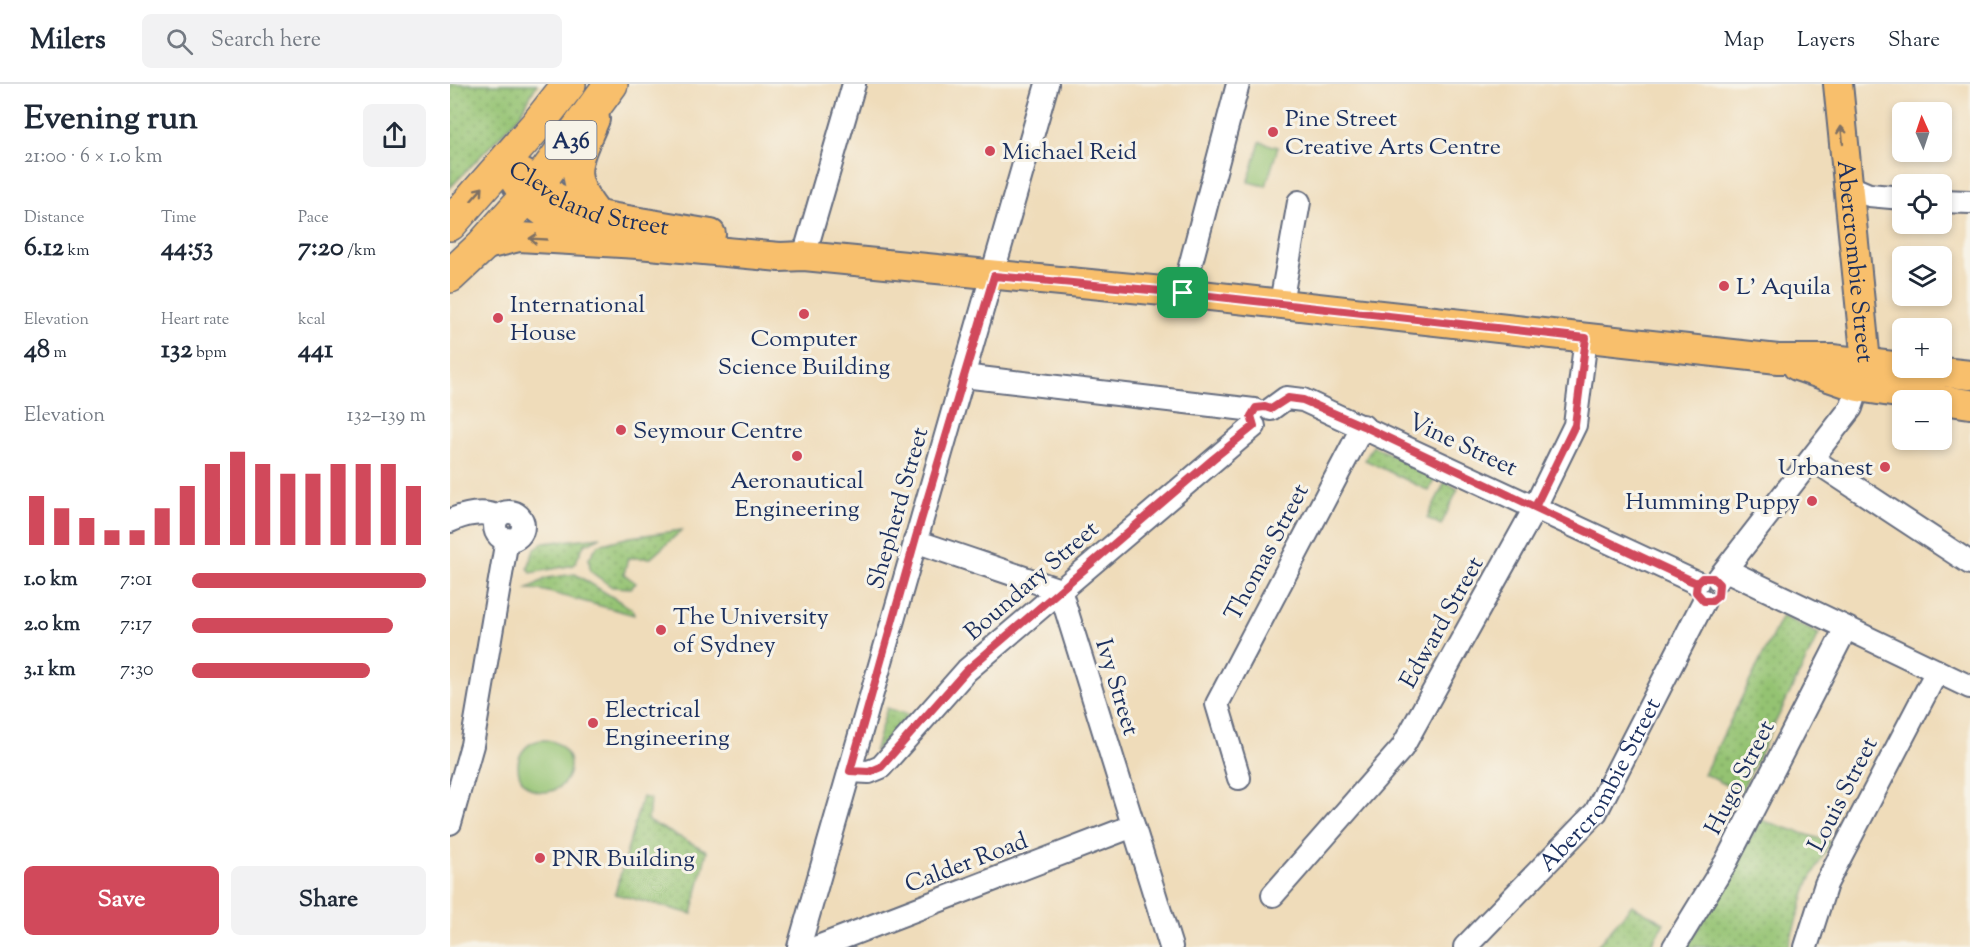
<!DOCTYPE html>
<html lang="en">
<head>
<meta charset="utf-8">
<style>
	:root { --surface:#fff; --page:#f2f2f3; --text:#1f2937; --muted:#747a83; --line:#e0e1e3; --accent:#d1495b }
	body { margin:0; font-family:"Sorts Mill Goudy",serif; background:var(--page); color:var(--text); height:100vh; display:flex; flex-direction:column; font-size:22px; white-space:nowrap }
	* { box-sizing:border-box; margin:0 }
	p { font-size:20px; color:var(--muted) }
	.icon { flex:none; width:33px; height:33px; fill:none; stroke:currentColor; stroke-width:2; stroke-linecap:round; stroke-linejoin:round }
	.map { position:relative; flex:1; overflow:hidden }
	.side { display:flex; flex-direction:column; background:var(--surface); width:450px }
	.side>* { flex:none }
	.needle { width:39px; rotate:357deg }
	.tools { position:absolute; left:1442px; top:18px; display:grid; gap:12px }
	.tools a { display:grid; place-items:center; width:60px; height:60px; border-radius:9px; background:var(--surface); box-shadow:0 3px 9px #0003; font-size:30px }
	.pin { position:absolute; display:grid; place-items:center; width:51px; height:51px; color:#fff; margin:-26px; border-radius:12px; box-shadow:0 3px 9px #0006 }
	.round { display:grid; place-items:center; flex:none; width:63px; height:63px; border-radius:9px; background:var(--page) }
	.headline { display:flex; align-items:center; justify-content:space-between; height:102px; padding:0 24px }
	h1 { font-size:33px; font-weight:800; line-height:45px }
	.metrics { display:grid; grid-template-columns:repeat(3,1fr); gap:9px; height:102px; padding:6px 24px }
	.metrics div { display:grid; align-content:center }
	.metrics b { font-size:26px; font-weight:800 }
	.metrics small { font-size:16px; font-weight:400 }
	.metrics p { font-size:16px }
	.chart { height:168px; padding:12px 24px }
	.chart p { display:flex; justify-content:space-between }
	.chart svg { width:100%; height:108px; margin-top:6px; stroke:var(--accent); stroke-width:6 }
	.action { display:flex; gap:12px; margin-top:auto; padding:12px 24px }
	.action a { flex:1; height:69px; border-radius:9px; background:var(--accent); color:#fff; font-size:24px; font-weight:800; line-height:69px; text-align:center }
	.action a+a { background:var(--page); color:var(--text) }
	ul { padding:0 24px; list-style:none; font-size:20px }
	li { display:grid; grid-template-columns:96px 72px 1fr; align-items:center; height:45px }
	li i { height:15px; border-radius:8px; background:var(--accent) }
	header { display:flex; align-items:center; gap:36px; box-sizing:border-box; height:84px; padding:0 30px; background:var(--surface); border-bottom:2px solid var(--line) }
	header strong { font-size:28px }
	nav { display:flex; gap:33px; margin-inline-start:auto; font-size:21px }
	.search { width:420px; height:54px; background:var(--page); display:flex; align-items:center; gap:15px; box-sizing:border-box; padding:0 21px; border-radius:9px; color:var(--muted); font-size:22px }
	main { display:flex; flex:1; min-height:0 }
	.map>svg:first-child { display:block }
	.green { fill:#94c372; stroke:#587968; stroke-width:1.5 }
	.park { fill:url(#park-dots); stroke:#587968; stroke-width:1.5 }
	.lines { fill:none; stroke-linecap:round; stroke-linejoin:round }
	.minor-casing { stroke:#656c7e; stroke-width:26 }
	.major-casing { stroke:#656c7e; stroke-width:32 }
	.highway-casing { stroke:#656c7e; stroke-width:36 }
	.minor { stroke:#fff; stroke-width:22 }
	.major { stroke:#f8bf6c; stroke-width:28 }
	.highway { stroke:#f8bf6c; stroke-width:33 }
	.oneway { stroke:#7e7064 }
	.route-casing { stroke:#fff; stroke-width:12 }
	.route { stroke:#d1495b; stroke-width:8 }
	.poi-dot { fill:#d1495b; stroke:#f7f3e8; stroke-width:2 }
	.labels { text-anchor:middle; stroke-width:6; stroke-linejoin:round; paint-order:stroke }
	.shield { fill:#f7f3e8; stroke:#5d6a87; stroke-width:1.5 }
	.shield-label { font-size:22px; font-weight:bold; fill:#1b2f5e }
	.poi-label { font-size:24px; fill:#1b2f5e; stroke:#f7f3e8; text-anchor:start }
	.street-label { font-size:24px; fill:#1b2f5e; stroke:#f7f3e8 }
</style>
</head>
<body>
<header>
<strong>Milers</strong>
<div class="search"><svg class="icon" aria-label="search" viewBox="0 0 24 24"><circle cx="10" cy="10" r="6"/><path d="M15 15l6 6"/></svg>Search here</div>
<nav><a>Map</a><a>Layers</a><a>Share</a></nav>
</header>
<main>
<section class="side">
<div class="headline"><div><h1>Evening run</h1><p>21:00 · 6 × 1.0 km</p></div><a class="round"><svg class="icon" aria-label="share" viewBox="0 0 24 24"><path d="M12 15V3M7 8l5-5 5 5M5 13v7h14v-7"/></svg></a></div>
<div class="metrics">
<div><p>Distance</p><b>6.12<small> km</small></b></div>
<div><p>Time</p><b>44:53</b></div>
<div><p>Pace</p><b>7:20<small> /km</small></b></div>
</div>
<div class="metrics">
<div><p>Elevation</p><b>48<small> m</small></b></div>
<div><p>Heart rate</p><b>132<small> bpm</small></b></div>
<div><p>kcal</p><b>441</b></div>
</div>
<div class="chart"><p><span>Elevation</span>132–139 m</p>
<svg viewBox="0 0 160 44" preserveAspectRatio="none"><path d="M5 44V24M15 44V29M25 44V33M35 44V38M45 44V38M55 44V29M65 44V20M75 44V11M85 44V6M95 44V11M105 44V15M115 44V15M125 44V11M135 44V11M145 44V11M155 44V20"/></svg>
</div>
<ul>
<li><b>1.0 km</b>7:01<i style="width:100%"></i></li>
<li><b>2.0 km</b>7:17<i style="width:86%"></i></li>
<li><b>3.1 km</b>7:30<i style="width:76%"></i></li>
</ul>
<div class="action"><a>Save</a><a>Share</a></div>
</section>
<div class="map">
<svg width="1520" height="863" viewBox="0 0 1520 863">
	<defs>
		<pattern id="park-dots" width="8" height="8" patternUnits="userSpaceOnUse" patternTransform="scale(1.5)"><rect width="8" height="8" fill="#94c372"/><path d="M2 2h.1M6 6h.1" fill="none" stroke="#789f61" stroke-width="1.8" stroke-linecap="round"/></pattern>
	</defs>
	<rect width="100%" height="100%" fill="#f7f3e8"/>
	<filter id="ink" filterUnits="userSpaceOnUse"><feTurbulence type="fractalNoise" baseFrequency=".0167" numOctaves="2"/><feDisplacementMap in="SourceGraphic" scale="12" xChannelSelector="R" yChannelSelector="G"/><feConvolveMatrix kernelMatrix="1 2 1 2 8 2 1 2 1" color-interpolation-filters="sRGB"/></filter>
	<filter id="wash" filterUnits="userSpaceOnUse"><feTurbulence type="fractalNoise" baseFrequency=".008" numOctaves="4" result="noise"/><feDisplacementMap in="SourceGraphic" scale="24" xChannelSelector="R" yChannelSelector="G"/><feGaussianBlur stdDeviation="1.35" result="paint"/><feColorMatrix in="noise" values="0 0 0 0 0 0 0 0 0 0 0 0 0 0 0 0 0 1.4 0 .05"/><feComposite in="paint" operator="in"/></filter>
	<g filter="url(#wash)">
		<rect width="100%" height="100%" fill="#efdcba"/>
		<!-- green -->
		<path class="green" d="M810,58l18,5 -12,39 -18,-4z
			M68 682a26 26 0 1 1 52 0a26 26 0 1 1-52 0Z"/>
		<!-- park -->
		<path class="park" d="M0,0h87l-17,31 -70,73z
			M923,362l63,30 -7,15 -64,-31z
			M995,398l13,7 -17,36 -14,-7z
			M232,446l-31,28h-23l-4,16 12,9 -5,5 -19,-1 -22,-16 -1,-13 9,-13 32,-8z
			M151,453l-17,8 -10,20 -43,8 -3,-5 6,-18 9,-7z
			M125,490l57,35 2,6 -93,-25 -14,-1 20,-11z
			M1332,532l37,18 -78,158 -37,-18z
			M437,624l22,7 -35,37z
			M192,713l8,2 -2,22 59,30 -15,63 -77,-20z
			M1311,736l69,22 -22,42 -20,63h-101z
			M1182,821l32,18 -14,24h-54z"/>
	</g>
	<g filter="url(#ink)">
		<g class="lines">
			<defs>
				<g id="minor">
					<path d="M1398,102l21,9 33,3"/>
					<path d="M1491,117l29,1"/>
					<path d="M354,172l50,-172"/>
					<path d="M733,209l55,-209"/>
					<path d="M831,219l18,-101"/>
					<path d="M513,292l291,34"/>
					<path d="M821,325l15,-11 17,2 394,183"/>
					<path d="M1362,375l158,104"/>
					<circle cx="59" cy="442" r="14"/>
					<path d="M0,437c14,-7 34,-11 48,-4"/>
					<path d="M465,457l145,49 111,357"/>
					<path d="M1276,486l244,117"/>
					<path d="M1268,495l133,-171 7,-21"/>
					<path d="M400,687l19,1 12,-5 86,-97 287,-244"/>
					<path d="M789,694l-22,-74 146,-278"/>
					<path d="M0,739l22,-78 35,-206"/>
					<path d="M823,811l129,-147 128,-231 45,-92 11,-87"/>
					<path d="M349,863c84,-287 166,-575 248,-863"/>
					<path d="M368,863l315,-121"/>
					<path id="s1" d="M1015,863l131,-135 108,-211"/>
					<path d="M1224,863l52,-85 120,-234"/>
					<path d="M1356,863l20,-63 111,-213"/>
				</g>
				<g id="major">
					<path id="s2" d="M1388,0l28,278"/>
					<path d="M145,35c-18,43 -30,56 3,96"/>
					<path id="s3" d="M54,79l35,19 16,15 43,18 113,19"/>
					<path d="M64,96c17,30 44,45 78,53"/>
					<path d="M32,162l37,-9 119,7 142,13 24,-1 379,37 595,66h54l70,8"/>
					<path d="M1347,282l61,21 112,17"/>
					<path d="M1454,284l66,7"/>
				</g>
				<path id="highway" d="M0,140l86,-98 33,-42
					M0,192l32,-30 57,-64 72,-98"/>
			</defs>
			<!-- minor casing -->
			<use href="#minor" class="minor-casing"/>
			<!-- major casing -->
			<use href="#major" class="major-casing"/>
			<!-- highway casing -->
			<use href="#highway" class="highway-casing"/>
			<!-- minor -->
			<use href="#minor" class="minor"/>
			<!-- major -->
			<use href="#major" class="major"/>
			<!-- highway -->
			<use href="#highway" class="highway"/>
		</g>
		<!-- one-way arrows -->
		<defs><path id="oneway-shaft" d="M-6 0H5M1.5-3L5.5 0L1.5 3" fill="none" stroke-width="1.6" stroke-linecap="round" stroke-linejoin="round" transform="scale(1.5)"/></defs>
		<g class="oneway">
			<use href="#oneway-shaft" transform="translate(1392 51) rotate(-96)"/>
			<use href="#oneway-shaft" transform="translate(27 110) rotate(-49)"/>
			<use href="#oneway-shaft" transform="translate(88 155) rotate(-177)"/>
		</g>
	</g>
	<g class="lines" filter="url(#ink)">
		<defs>
			<path id="route" d="M733,209l-189,-17 -78,261 -66,234 19,1 12,-5 86,-97 246,-211 41,-33 -3,-10 5,-8 9,-1 6,2 17,-11 15,2 60,26 326,154 8,3 5,-5h11l6,6 -1,12 -6,5h-8l-8,-9 1,-9 -162,-76 40,-82 11,-87 -403,-45"/>
		</defs>
		<!-- route casing -->
		<use href="#route" class="route-casing"/>
		<!-- route -->
		<use href="#route" class="route"/>
	</g>
	<!-- markers -->
	<g class="poi-dot">
		<circle cx="823" cy="48" r="6"/>
		<circle cx="540" cy="67" r="6"/>
		<circle cx="1274" cy="202" r="6"/>
		<circle cx="354" cy="230" r="6"/>
		<circle cx="48" cy="234" r="6"/>
		<circle cx="171" cy="346" r="6"/>
		<circle cx="347" cy="372" r="6"/>
		<circle cx="1435" cy="383" r="6"/>
		<circle cx="1362" cy="417" r="6"/>
		<circle cx="211" cy="546" r="6"/>
		<circle cx="143" cy="639" r="6"/>
		<circle cx="90" cy="774" r="6"/>
	</g>
	<g class="labels">
		<!-- shield labels -->
		<rect class="shield" x="95.5" y="37" width="51" height="38" rx="4.5"/>
		<g class="shield-label">
			<text x="121" y="64">A36</text>
		</g>
		<!-- poi labels -->
		<g class="poi-label">
			<text x="835" y="42">Pine Street<tspan x="835" dy="28">Creative Arts Centre</tspan></text>
			<text x="552" y="75">Michael Reid</text>
			<text x="1286" y="210">L’ Aquila</text>
			<text x="60" y="228">International<tspan x="60" dy="28">House</tspan></text>
			<text x="354" y="262" text-anchor="middle">Computer<tspan x="354" dy="28">Science Building</tspan></text>
			<text x="183" y="354">Seymour Centre</text>
			<text x="1423" y="391" text-anchor="end">Urbanest</text>
			<text x="347" y="404" text-anchor="middle">Aeronautical<tspan x="347" dy="28">Engineering</tspan></text>
			<text x="1350" y="425" text-anchor="end">Humming Puppy</text>
			<text x="223" y="540">The University<tspan x="223" dy="28">of Sydney</tspan></text>
			<text x="155" y="633">Electrical<tspan x="155" dy="28">Engineering</tspan></text>
			<text x="102" y="782">PNR Building</text>
		</g>
		<!-- street labels -->
		<g class="street-label">
			<text dy="8" stroke="none"><textPath href="#s3" startOffset="94">Cleveland Street</textPath></text>
			<text dy="8" stroke="none"><textPath href="#s2" startOffset="178">Abercrombie Street</textPath></text>
			<text transform="translate(1013 360) rotate(25)" y="8">Vine Street</text>
			<text transform="translate(447 424) rotate(-74)" y="8">Shepherd Street</text>
			<text transform="translate(816 468) rotate(-62)" y="8">Thomas Street</text>
			<text transform="translate(581 496) rotate(-41)" y="8">Boundary Street</text>
			<text transform="translate(991 538) rotate(-61)" y="8">Edward Street</text>
			<text transform="translate(668 603) rotate(73)" y="8">Ivy Street</text>
			<text transform="translate(1289 693) rotate(-63)" y="8">Hugo Street</text>
			<text dy="8" stroke="none"><textPath href="#s1" startOffset="213">Abercrombie Street</textPath></text>
			<text transform="translate(1392 710) rotate(-63)" y="8">Louis Street</text>
			<text transform="translate(516 778) rotate(-21)" y="8">Calder Road</text>
		</g>
	</g>
</svg>
<div class="tools">
<a><svg class="needle" viewBox="-14 -14 28 28"><path d="M0-13l5 13h-10z" fill="#e53935"/><path d="M0 13l5-13h-10z" fill="#747a83"/></svg></a>
<a><svg class="icon" aria-label="locate" viewBox="0 0 24 24"><circle cx="12" cy="12" r="6"/><path d="M12 2v4M12 18v4M2 12h4M18 12h4"/></svg></a>
<a><svg class="icon" aria-label="layers" viewBox="0 0 24 24"><path d="M12 4l9 5-9 5-9-5zM3 14l9 5 9-5"/></svg></a>
<a>+</a>
<a>−</a>
</div>
<div class="pin" style="left:733px;top:209px;background:#1e9e55"><svg class="icon" aria-label="arrive" viewBox="0 0 24 24"><path d="M6 21V4h12l-3 4 3 4H6"/></svg></div>
</div>
</main>
</body>
</html>
